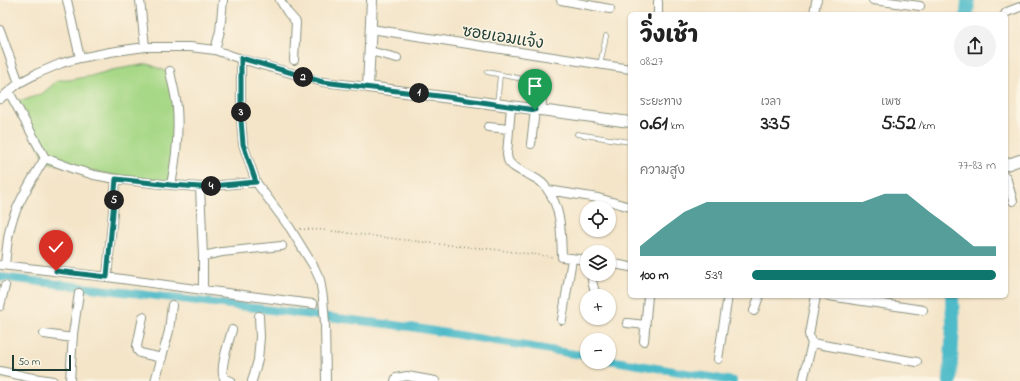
<!DOCTYPE html>
<html lang="th">
<head>
<meta charset="utf-8">
<style>
	:root { --surface:#fff; --page:#f2f2f2; --text:#222; --muted:#767676; --accent:#0f766e }
	body { margin:0; font-family:"Indie Flower","Playpen Sans Thai",sans-serif; background:var(--page); color:var(--text); height:100vh; display:flex; flex-direction:column; font-size:15px; white-space:nowrap }
	* { box-sizing:border-box; margin:0 }
	p { font-size:13px; color:var(--muted) }
	.icon { flex:none; width:22px; height:22px; fill:none; stroke:currentColor; stroke-width:2; stroke-linecap:round; stroke-linejoin:round }
	.map { position:relative; flex:1; overflow:hidden }
	.sheet { position:absolute; left:628px; top:12px; width:380px; height:286px; display:flex; flex-direction:column; background:var(--surface); border-radius:6px; box-shadow:0 1px 3px #0004 }
	.sheet>* { flex:none }
	.controls { position:absolute; left:580px; top:201px; display:grid; gap:8px }
	.controls a { display:grid; place-items:center; width:36px; height:36px; border-radius:50%; background:var(--surface); box-shadow:0 1px 3px #0004; font-size:20px }
	.scale { position:absolute; left:12px; bottom:10px; width:59px; box-sizing:border-box; padding-left:4px; border:2px solid #1f3d34; border-top:0; font-size:11px; line-height:14px; white-space:nowrap; color:#1f3d34; -webkit-text-stroke:3px #fcf5e5; paint-order:stroke }
	.pin { position:absolute; display:grid; place-items:center; width:34px; height:34px; color:#fff; margin:-41px -17px; border-radius:50% 50% 50% 0; rotate:-45deg; box-shadow:0 0 4px #0007 }
	.pin .icon { rotate:45deg }
	.km { position:absolute; width:20px; height:20px; margin:-10px; border-radius:50%; background:#222; color:#fff; font-size:11px; line-height:20px; text-align:center }
	.round { display:grid; place-items:center; flex:none; width:42px; height:42px; border-radius:21px; background:var(--page) }
	.summary { display:flex; align-items:center; justify-content:space-between; height:68px; padding:0 12px }
	h1 { font-size:22px; font-weight:800; line-height:30px }
	.figures { display:grid; grid-template-columns:repeat(3,1fr); gap:6px; height:68px; padding:4px 12px }
	.figures div { display:grid; align-content:center }
	.figures b { font-size:20px; font-weight:800 }
	.figures small { font-size:11px; font-weight:400 }
	.figures p { font-size:11px }
	.chart { height:112px; padding:8px 12px }
	.chart p { display:flex; justify-content:space-between }
	.chart svg { width:100%; height:72px; margin-top:4px; fill:var(--accent); opacity:.7 }
	ul { padding:0 12px; list-style:none; font-size:13px }
	li { display:grid; grid-template-columns:64px 48px 1fr; align-items:center; height:30px }
	li i { height:10px; border-radius:5px; background:var(--accent) }
	.map>svg:first-child { display:block }
	.green { fill:#a7d887; stroke:#638a5e }
	.lines { fill:none; stroke-linecap:round; stroke-linejoin:round }
	.canal { stroke:#4fbbc9; stroke-width:8 }
	.river { stroke:#4fbbc9; stroke-width:14 }
	.service-casing { stroke:#8a917e; stroke-width:5.5 }
	.minor-casing { stroke:#8a917e; stroke-width:10 }
	.tertiary-casing { stroke:#8a917e; stroke-width:12 }
	.path { stroke:#8a917e; stroke-width:1.5; stroke-dasharray:1 3; stroke-linecap:butt }
	.service { stroke:#fff; stroke-width:4 }
	.minor { stroke:#fff; stroke-width:8 }
	.tertiary { stroke:#fff; stroke-width:10 }
	.route-casing { stroke:#fff; stroke-width:8 }
	.route { stroke:#0f766e; stroke-width:5 }
	.labels { text-anchor:middle; stroke-width:3; stroke-linejoin:round; paint-order:stroke }
	.street-label { font-size:16px; fill:#1f3d34; stroke:#fcf5e5 }
</style>
</head>
<body>
<div class="map">
<svg width="1020" height="381" viewBox="0 0 1020 381">
	<rect width="100%" height="100%" fill="#fcf5e5"/>
	<filter id="ink" filterUnits="userSpaceOnUse"><feTurbulence type="fractalNoise" baseFrequency=".025" numOctaves="2"/><feDisplacementMap in="SourceGraphic" scale="8" xChannelSelector="R" yChannelSelector="G"/><feConvolveMatrix kernelMatrix="1 2 1 2 8 2 1 2 1" color-interpolation-filters="sRGB"/></filter>
	<filter id="wash" filterUnits="userSpaceOnUse"><feTurbulence type="fractalNoise" baseFrequency=".012" numOctaves="4" result="noise"/><feDisplacementMap in="SourceGraphic" scale="16" xChannelSelector="R" yChannelSelector="G"/><feGaussianBlur stdDeviation="0.9" result="paint"/><feColorMatrix in="noise" values="0 0 0 0 0 0 0 0 0 0 0 0 0 0 0 0 0 1.4 0 .05"/><feComposite in="paint" operator="in"/></filter>
	<g filter="url(#wash)">
		<rect width="100%" height="100%" fill="#f4e5c9"/>
		<!-- green -->
		<path class="green" d="M148,64l20,8 6,36v49l-5,25 -56,-7 -67,-13 -29,-62h8l18,-7 15,-13h11l22,-4 21,-6z"/>
		<g class="lines">
			<!-- canal -->
			<path class="canal" d="M0,277l410,50 177,29
				M609,360l124,21"/>
			<!-- river -->
			<path class="river" d="M967,14l1,-14
				M950,381l3,-57 -1,-28"/>
		</g>
	</g>
	<g filter="url(#ink)">
		<g class="lines">
			<defs>
				<path id="service" d="M600,65l6,-29
					M487,72l36,7
					M497,105l3,-30
					M577,134l53,8"/>
				<path id="minor" d="M67,0l13,58
					M140,0l5,47
					M280,0l8,13 8,9 -2,38
					M561,0l49,9
					M873,0l47,6
					M658,14v-12
					M814,14l2,-13 1,-1
					M1005,14l2,-2 13,-5
					M371,29l259,40
					M0,30l19,53
					M215,50l5,-19 3,-31
					M370,51l27,7
					M241,59v61l2,24 13,38 34,46 24,39 6,13 3,18 2,25 1,58
					M170,71c2,12 6,24 7,37 2,25 -1,52 -6,77
					M9,92l36,66
					M0,99l19,-16 17,-9 26,-11 18,-5 30,-6 35,-5h45l25,3 26,9 82,23 45,5
					M511,107l-4,47c0,1 1,6 1,6 3,8 19,13 25,17 6,3 11,7 14,12 15,20 14,45 15,68l25,3
					M541,111l3,-30
					M488,127l21,2
					M531,144l4,-34
					M1006,177l7,24
					M548,190l50,8 32,9
					M203,256l19,-4 60,-6
					M609,263l21,4
					M1,265l106,12 96,13v-34l-3,-69
					M5,265c2,-18 3,-36 10,-52 8,-20 20,-38 30,-55l29,11 20,6 22,4 55,6 29,2 56,-5
					M593,274l-1,7 4,15
					M107,277l9,-98
					M203,290l110,14
					M816,296l-7,38 1,5 2,4 105,19
					M829,296l94,14
					M0,306l5,-20
					M754,311l5,-15
					M143,317l-6,29 1,5 2,2 22,5
					M562,320l10,-61
					M627,323l19,2
					M44,334l29,4
					M644,341l4,-45
					M718,359l10,-63
					M0,371l28,6 25,4
					M70,381l3,-47 6,-41
					M155,381l5,-17 9,-33 3,-26
					M231,381l-7,-3c-5,-9 5,-37 8,-48
					M252,381l6,-21 2,-23 -1,-21
					M395,381l1,-3 11,-2 28,5
					M803,381l9,-38"/>
				<path id="tertiary" d="M372,0l-4,87 262,35
					M1006,165l14,-5"/>
			</defs>
			<!-- service casing -->
			<use href="#service" class="service-casing"/>
			<!-- minor casing -->
			<use href="#minor" class="minor-casing"/>
			<!-- tertiary casing -->
			<use href="#tertiary" class="tertiary-casing"/>
			<!-- path -->
			<path class="path" d="M300,229l24,1 114,14 53,5 63,8"/>
			<!-- service -->
			<use href="#service" class="service"/>
			<!-- minor -->
			<use href="#minor" class="minor"/>
			<!-- tertiary -->
			<use href="#tertiary" class="tertiary"/>
		</g>
	</g>
	<g class="lines" filter="url(#ink)">
		<defs>
			<path id="route" d="M56,271l51,6 9,-98 55,6 29,2 56,-5 -13,-38 -2,-24v-62l82,24 124,15 88,13"/>
		</defs>
		<!-- route casing -->
		<use href="#route" class="route-casing"/>
		<!-- route -->
		<use href="#route" class="route"/>
	</g>
	<g class="labels">
		<!-- street labels -->
		<g class="street-label">
			<text transform="translate(503 36) rotate(9)" y="6">ซอยเอมแจ้ง</text>
		</g>
	</g>
</svg>
<div class="controls">
<a><svg class="icon" aria-label="locate" viewBox="0 0 24 24"><circle cx="12" cy="12" r="6"/><path d="M12 2v4M12 18v4M2 12h4M18 12h4"/></svg></a>
<a><svg class="icon" aria-label="layers" viewBox="0 0 24 24"><path d="M12 4l9 5-9 5-9-5zM3 14l9 5 9-5"/></svg></a>
<a>+</a>
<a>−</a>
</div>
<div class="scale">50 m</div>
<div class="pin" style="left:535px;top:110px;background:#1e9e55"><svg class="icon" aria-label="arrive" viewBox="0 0 24 24"><path d="M6 21V4h12l-3 4 3 4H6"/></svg></div>
<div class="pin" style="left:56px;top:271px;background:#d93025"><svg class="icon" aria-label="check" viewBox="0 0 24 24"><path d="M5 12l5 5 9-10"/></svg></div>
<b class="km" style="left:419px;top:93px">1</b>
<b class="km" style="left:303px;top:77px">2</b>
<b class="km" style="left:241px;top:112px">3</b>
<b class="km" style="left:211px;top:186px">4</b>
<b class="km" style="left:114px;top:200px">5</b>
<section class="sheet">
<div class="summary"><div><h1>วิ่งเช้า</h1><p>08:27</p></div><a class="round"><svg class="icon" aria-label="share" viewBox="0 0 24 24"><path d="M12 15V3M7 8l5-5 5 5M5 13v7h14v-7"/></svg></a></div>
<div class="figures">
<div><p>ระยะทาง</p><b>0.61<small> km</small></b></div>
<div><p>เวลา</p><b>3:35</b></div>
<div><p>เพซ</p><b>5:52<small> /km</small></b></div>
</div>
<div class="chart"><p><span>ความสูง</span>77–83 m</p>
<svg viewBox="0 0 160 44" preserveAspectRatio="none"><path d="M0 44V38L10 27L20 17L30 11L40 11L50 11L60 11L70 11L80 11L90 11L100 11L110 6L120 6L130 17L140 27L150 38L160 38V44z"/></svg>
</div>
<ul>
<li><b>100 m</b>5:39<i style="width:100%"></i></li>
</ul>
</section>
</div>
</body>
</html>
